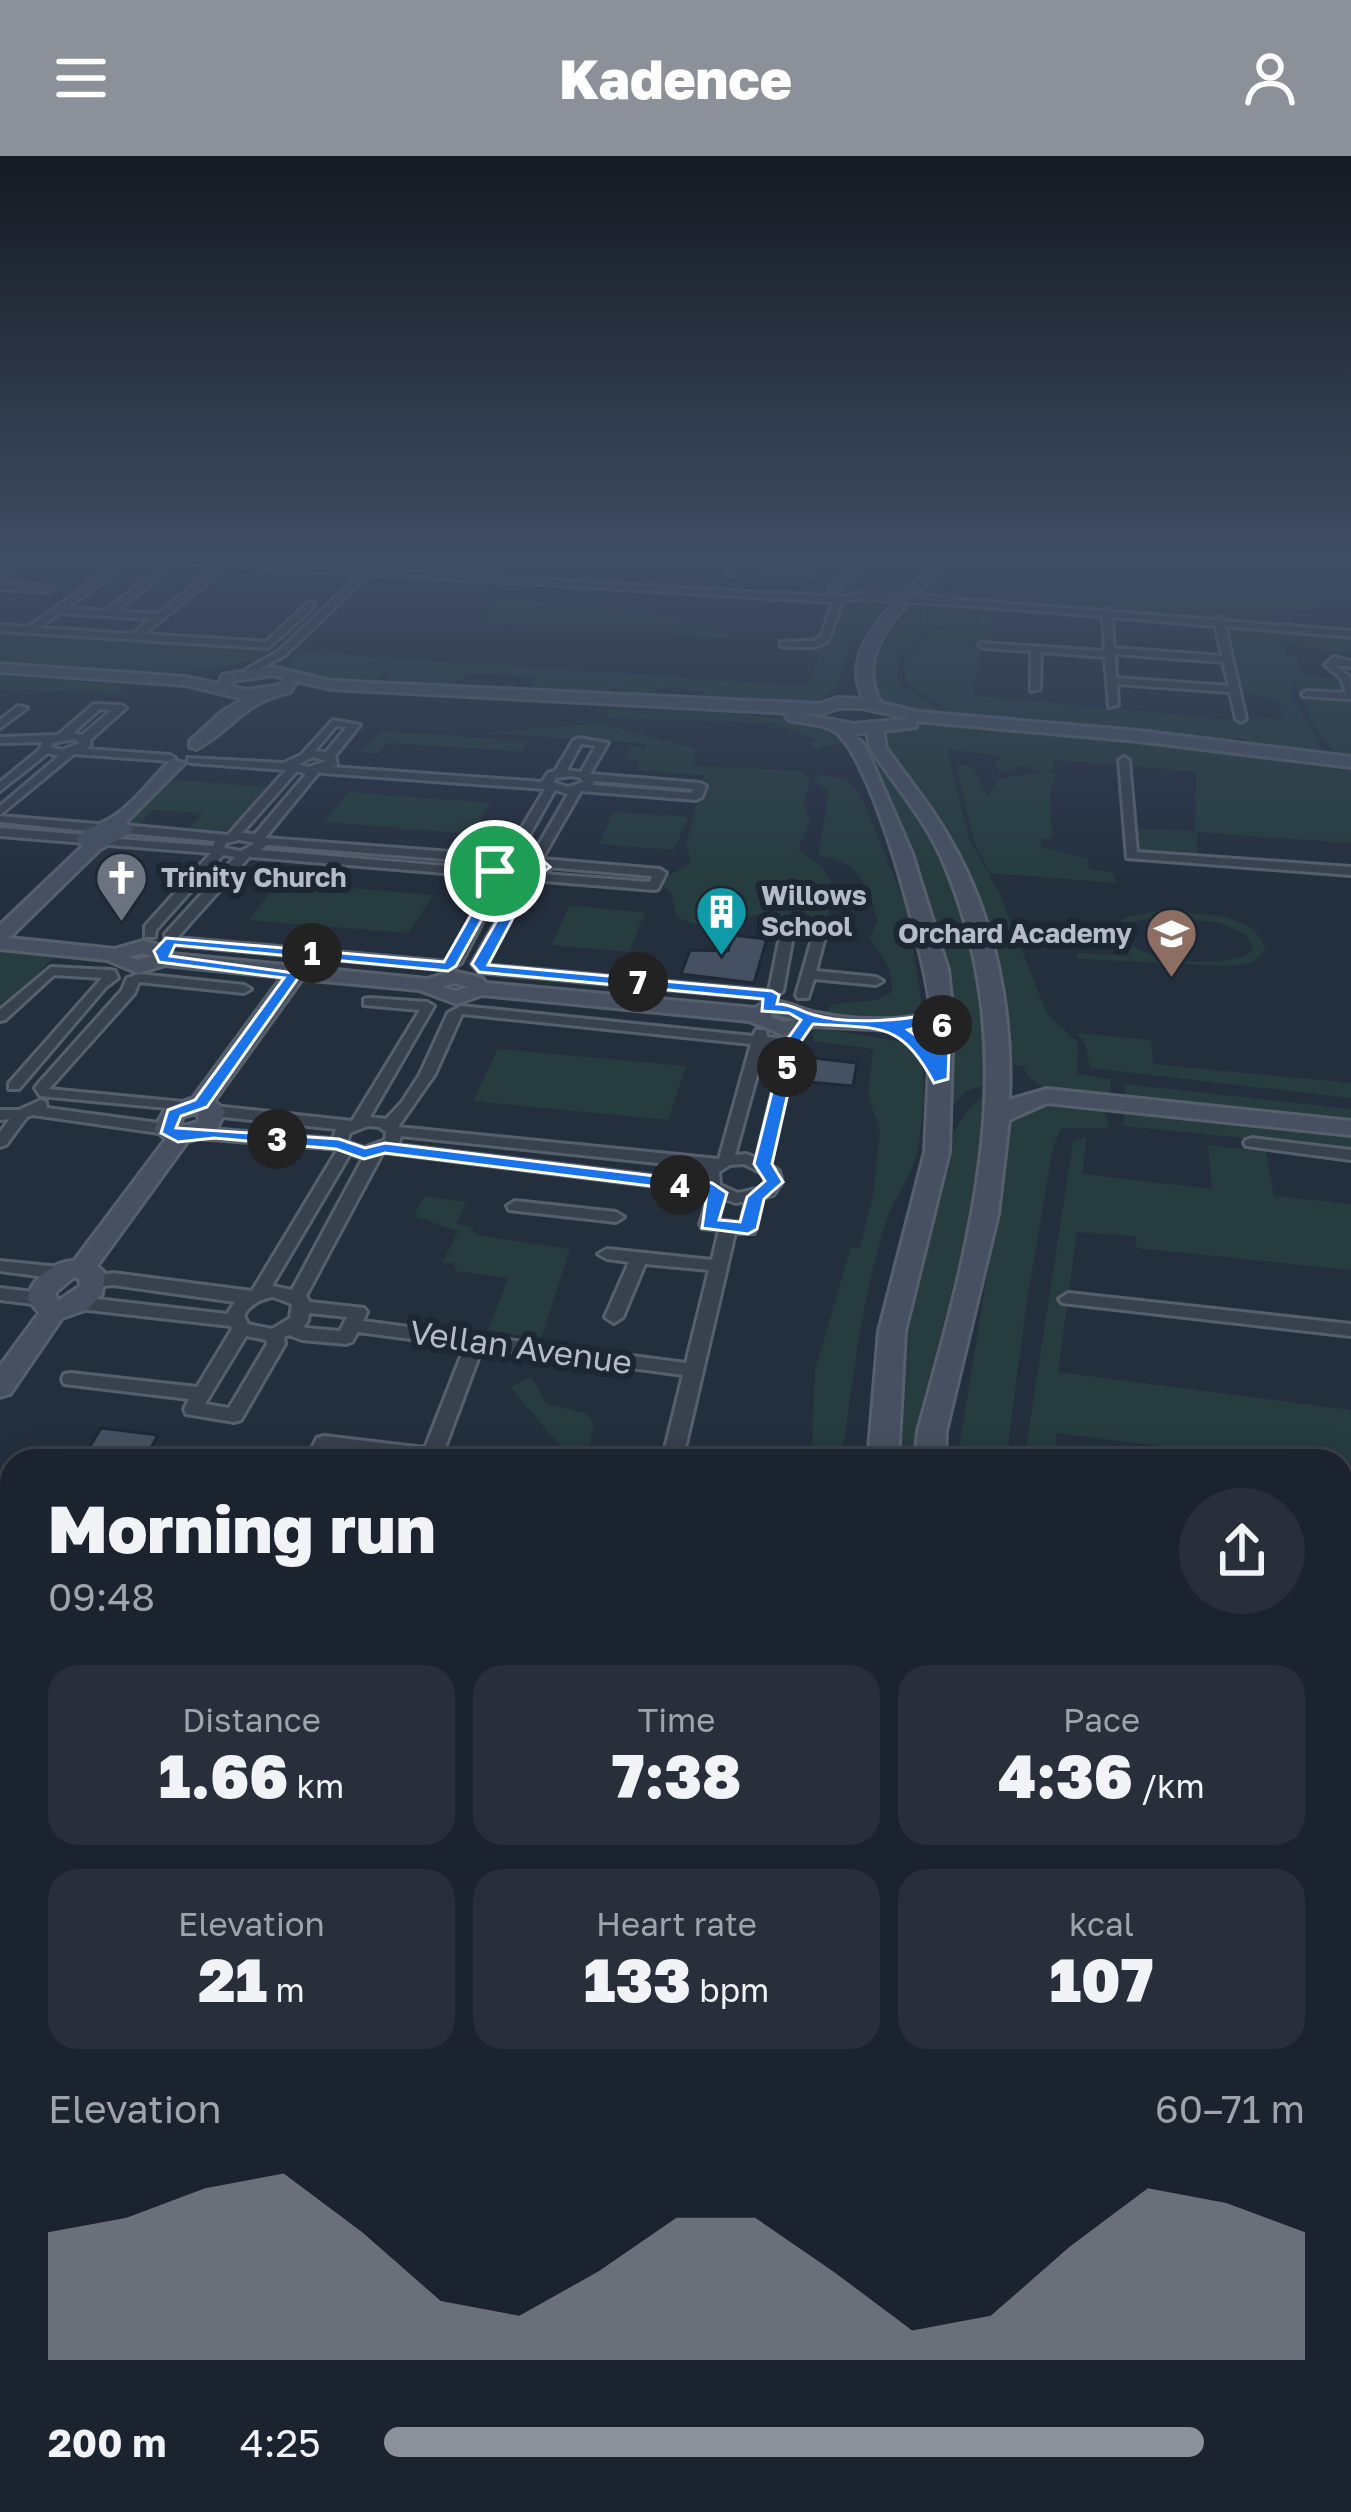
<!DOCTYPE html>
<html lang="en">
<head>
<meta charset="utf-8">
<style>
	:root { --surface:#1b232e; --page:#282f3a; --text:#f1f3f6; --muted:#a0a4aa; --line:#39404a; --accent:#8c9099 }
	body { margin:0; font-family:"Golos Text",sans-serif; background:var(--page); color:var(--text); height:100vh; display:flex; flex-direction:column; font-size:45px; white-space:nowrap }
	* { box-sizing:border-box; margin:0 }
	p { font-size:39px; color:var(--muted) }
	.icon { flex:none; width:66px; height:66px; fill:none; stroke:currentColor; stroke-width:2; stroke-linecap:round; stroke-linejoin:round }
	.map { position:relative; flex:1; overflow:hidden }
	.drawer { position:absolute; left:0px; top:1293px; width:1353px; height:1065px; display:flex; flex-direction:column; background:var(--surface); border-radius:36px 36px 0 0; box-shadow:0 6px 30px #0003,0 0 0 3px var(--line) }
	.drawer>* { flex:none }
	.pin { position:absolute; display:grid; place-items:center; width:102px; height:102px; color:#fff; margin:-51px; border:6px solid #fff; border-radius:50%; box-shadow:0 3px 12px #0007 }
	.km { position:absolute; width:60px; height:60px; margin:-30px; border-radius:50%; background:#222; color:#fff; font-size:33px; line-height:60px; text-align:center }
	.round { display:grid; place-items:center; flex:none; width:126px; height:126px; border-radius:63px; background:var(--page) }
	.head { display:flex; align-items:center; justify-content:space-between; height:204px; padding:0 48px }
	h1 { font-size:66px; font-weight:800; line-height:90px }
	.stats { display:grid; grid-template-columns:repeat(3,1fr); gap:18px; height:204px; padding:12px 48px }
	.stats div { display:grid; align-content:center; border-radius:30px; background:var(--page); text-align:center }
	.stats b { font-size:60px; font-weight:800 }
	.stats small { font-size:33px; font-weight:400 }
	.stats p { font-size:33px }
	.chart { height:336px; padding:24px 48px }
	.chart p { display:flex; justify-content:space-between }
	.chart svg { width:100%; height:216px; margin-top:12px; fill:var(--accent); opacity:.7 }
	ul { padding:0 48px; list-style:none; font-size:39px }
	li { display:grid; grid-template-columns:192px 144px 1fr; align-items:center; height:90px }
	li i { height:30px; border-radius:15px; background:var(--accent) }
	header { display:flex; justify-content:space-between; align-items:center; height:156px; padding:0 48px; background:var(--accent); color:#fff; font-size:54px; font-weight:800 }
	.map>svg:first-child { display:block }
	.green { fill:#263c3f; fill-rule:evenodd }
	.building { fill:#455162; stroke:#1f2835; stroke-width:3 }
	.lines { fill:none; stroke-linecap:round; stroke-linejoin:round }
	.street-casing { stroke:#565f6c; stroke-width:6 }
	.secondary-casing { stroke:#565f6c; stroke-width:6 }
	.street { fill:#38414e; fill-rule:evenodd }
	.secondary { fill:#465061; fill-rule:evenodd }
	.street-bridge-casing { stroke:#565f6c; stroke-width:12; stroke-linecap:butt }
	.street-bridge { stroke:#38414e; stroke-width:9 }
	.route { fill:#1a73e8; stroke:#fff; stroke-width:3; fill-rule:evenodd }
	.labels { text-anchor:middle; stroke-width:12; stroke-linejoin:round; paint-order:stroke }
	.far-poi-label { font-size:27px; font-weight:bold; fill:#b4bcc9; stroke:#1d2633; text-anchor:start }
	.street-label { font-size:33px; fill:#b4bcc9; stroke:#1d2633 }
</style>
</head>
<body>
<header><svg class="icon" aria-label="menu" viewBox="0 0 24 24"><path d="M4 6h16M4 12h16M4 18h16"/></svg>Kadence<svg class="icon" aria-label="person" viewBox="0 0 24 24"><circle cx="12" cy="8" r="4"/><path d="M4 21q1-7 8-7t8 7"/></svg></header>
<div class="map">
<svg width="1351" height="2356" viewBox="0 0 1351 2356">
	<rect width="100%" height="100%" fill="#242f3e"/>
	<!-- green -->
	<path class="green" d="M876,401h52l-33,37 -41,-7 -4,-6z
		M953,401h398v42l-42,11 -38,-1 2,11 -334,-23 48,-18 2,-5 -47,14 -9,8 -11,-1z
		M501,442c39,4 218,18 237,41l-259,-17z
		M866,444l20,2 -39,52 -9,32 -17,14 -14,3 -106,-3 4,-9 -48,-4 -6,11 -34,-1 4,-10h-9l-3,9 -71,-4 -8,-3 6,-13 -69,-3c-17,23 -59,12 -86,11l12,-12 -6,-2 -13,14 -57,-4 -29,-13 2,-9 12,-6 503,34 14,-25 -19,-13 31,-4 11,-34z
		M913,447l12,1 2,22 -28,33 -2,20c11,16 35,17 42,35l-50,-8 -15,-12 1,-38z
		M931,449l62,1 -2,34 -27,4 17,3 -8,48 276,27 1,-4 34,2 -6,-20 -39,-10 -3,-12 6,-3 -7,-2 7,-3 -9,-4 8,-1 -8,-3 6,-3 -7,-2 6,-3 -7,-1 6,-2 -7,-4 6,-1 -7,-4 6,-2 -7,-3h5l-6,-4 6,-3 -7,-4 125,11v17l-68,-10 4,11 9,1 6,20 37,3 5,12 -40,-1v5l47,3v61c-34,-11 -43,-49 -57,-77l-2,14 28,46 -2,11 -36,-3 -43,-12 -33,3 -260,-26 -6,-11 -33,-20 -3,-24 28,-28 48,-14 -1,-5 -11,-6 7,8 -4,4 -39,9 -4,-12z
		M0,476l272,18c-59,39 -201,14 -272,10z
		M0,520l126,9 -8,9 -118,-5z
		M611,554c63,4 183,-6 233,33l-28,6 -6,-6 8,-3 -46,-17 -165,-5z
		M598,567l99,26 -5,17 108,5 9,8 -5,27 6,13 -12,31c39,26 39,32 27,75l-36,-1 -16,-11 -79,11 -17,-7 -5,-23 -10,-9v-6l29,-16 -5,-17 18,-71 -67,-5 3,-9 -16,-1 7,-14 12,1 -4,12 7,-15 -158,-11z
		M932,568l245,23 174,24v72l-155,-11 2,25 -60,-6 -1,-23 58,3 1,-60 -142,-11 -1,9 -8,3 11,1 -6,18 2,47 -10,1 -2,8 48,12 1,10 23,3 4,11 -126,-10 -16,-32 -18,-75 14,-1 18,31 11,-17 46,-7 -24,-7 -19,8 -8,-7 7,-10 -54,-7 23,92 29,51 48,122 31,29 -1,31 34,5 -2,20c-30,-3 -74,-2 -86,-33l-13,-1 -62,-214 -70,-103 4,-22z
		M382,574l16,2 131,9 -7,11 -133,-9 3,-6 -14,17 -18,-2z
		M867,601h9c85,118 103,183 112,327l-24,8 -17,22c0,-42 6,-88 1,-130 -10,-81 -48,-153 -81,-227z
		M821,619l25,4 13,13 47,113 16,100c-23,24 -66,12 -97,10l7,-11 45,-4 15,-8c1,-24 -9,-36 -23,-54l9,-17c-11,-36 -19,-61 -60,-65l11,-64 -17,-15z
		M173,624l97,7c-31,37 -34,48 -84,45l17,-19 -50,-3 -18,18 -8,-2 1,-8 36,-35z
		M348,636l143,11 -20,31 -146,-12z
		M614,656l74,5 -14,33 -75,-6z
		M278,726l155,13 -25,38 -159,-13z
		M570,749l75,8 -16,39 -78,-7z
		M1151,756c32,1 107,-3 114,38l-12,12 -23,4 -153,-7v-6l55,3 -19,-17 -1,-11 14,-11zM1152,762l66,4 29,13 6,15c-23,20 -120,15 -130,-18l9,-10z
		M0,792l58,5 -58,59z
		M819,872l90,15c24,19 13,76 9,105 -5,28 -25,50 -33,76 -24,77 -32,158 -44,237h-30l4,-91 36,-123 9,1 13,-52 7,-66 -12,-34 5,-47 -60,-8 -1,-9z
		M1076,877l75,7 2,24 198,19v15l-261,-30 -5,-25z
		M498,893h1l187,17 -18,54 -195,-19z
		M1123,928l228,25v13l-225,-26z
		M983,942l5,4 -13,98 -46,180 -15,81h-23c5,-68 30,-333 92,-363z
		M1051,949l54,5 4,18h-48l-8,19 -27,160 -20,154h-49l55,-341 12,-9z
		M1124,955l227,23v15l-227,-23z
		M1086,981l-3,37 129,15 -4,-44 58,7 8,44 77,8v66l-214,-22 -2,-12 -58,-4 -19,140 293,38v61l-10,-1v-9h-67l-218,-28 1,28h-33l49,-319z
		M424,1040l42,6 -10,22 13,2 8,9 93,14 -29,90 -53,-9 20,-52 -52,-7 -3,-8h-11l16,-32 -44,-15z
		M531,1221l16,27 39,9 8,11 -5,23 13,14h-29l-63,-74z
		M1341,1610l10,3v134l-10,-4z"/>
	<!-- building -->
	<path class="building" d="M762,407l58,3 -4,13 -59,-4z
		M733,779l34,4 -13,44 -73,-9 9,-24 38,1z
		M813,902l44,5 -4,23 -45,-4z
		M101,1272l57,7 -14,26h-63z"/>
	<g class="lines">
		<defs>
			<path id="street" d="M25,401l99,3 10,4 -9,2 -58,42 38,3 50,-38h6v4l-45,34 42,3 60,-49 -98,-6 -4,-2 108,4 5,-3 4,3 132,8 14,-12h8l-12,13 463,27 29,-4 4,3 -29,6 -14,39 -13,6h-31l-3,-1v-4l32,-1 8,-4 12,-35 -463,-28 -85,81 -35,19 -5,-3 2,-2 32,-18 81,-77 -132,-8 -84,68 122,8 42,-39h6v4l-46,41 -268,-17v-6l28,2 87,-61 -85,-5 -30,18v-7zM60,457l91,6 -18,15 -94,-6z
				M720,401h8l8,18h-6z
				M866,401h8l-38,35h-6v-4z
				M0,427l49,3 4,3 -4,3 -49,-3z
				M945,443l158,12 4,-3 5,4 102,8 5,-3 5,4 127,10v6l-126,-11 21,93 -5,3 -5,-3 -6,-27 -113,-8 1,21 -9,2 -4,-50 -64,-5 -1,37 -9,2v-40l-47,-3 -5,-3 2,-2 124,8 -2,-35 -155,-12zM1112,461l104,9 6,30 -108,-8zM1115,498l108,8 6,24 -113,-8z
				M1334,501l17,4v6l-16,-2 15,12 1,22 -48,-3 -1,-2 5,-3 39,2 -5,-15 -16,-13z
				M94,548l27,1 5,3 -36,32 1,5 -5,4 84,6 5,3 -5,3 -96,-7 -74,61v-9l59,-50 -11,-3 -48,38v-9l39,-32 4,-8 -43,1v-6l58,-2zM100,553l12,1 -30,25 -9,-2zM74,583l6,4 -18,7 -12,-3 3,-4z
				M18,550l9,2 -27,20v-8z
				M333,564l27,5 -25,31 2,9 -6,2 211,15 6,-9 7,-2 18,-30 5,-3 30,5 -18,31 110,9 6,3 -4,11 -6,3 -115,-9 -39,68 118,10 6,4 -8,16 -4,1 -122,-10 -47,85 284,26 13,-65c10,-7 35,-4 45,3l-11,42 60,6 7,4 -7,4 -62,-6 -6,19h-10l-2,-3 18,-63 -20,-2 -11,61 -12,8 -292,-27 -7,-8 46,-81 -14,-3 -43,83 -12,7 -283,-26 -1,-10 70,-77 -12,-2 -67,75 -1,7h-10v-11l66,-73 -102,-8 -6,-4 2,-3 108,8 2,-5 -91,-8 -6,-4 6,-4 104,10 58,-65 -94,-7 -4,-1v-4l96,5 17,-8zM336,570l11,1 -21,25 -11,-1zM581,588l15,2 -15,26 -14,-2zM313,601l14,4 -19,6 -9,-3zM297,615l9,3 -51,60 -13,-1zM319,616l3,1 223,16 -40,67 -240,-18zM572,620l9,2 2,4 -15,5 -15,-5 3,-4zM594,625l99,8 -1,4 -99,-8zM555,634l13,4 -36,62 -14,-1zM239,684l16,3 -14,8 -17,-3 2,-5zM267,689l226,18 -1,7 -232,-20zM250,700l1,1 242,20 -45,85 -271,-24zM517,706l15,1 4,6 -17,7 -16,-4 2,-7zM547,711l105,9 -2,6 -106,-8 5,-4z
				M1124,601l5,3 8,92 214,15v8l-224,-17 -8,-98z
				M0,660l97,8 6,4 -6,4 -97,-10z
				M0,672l85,7 6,4 -6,4 -85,-7z
				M51,811l59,3 5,1 3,7 -12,9 -87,102h-10v-6l93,-105 -48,-3 -49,45 -5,1v-11z
				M139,818l105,11 7,4 -7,4 -105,-11 -5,12 -85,95 134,13 5,2v6l-148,-14 -5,-8 2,-3 85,-95 5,-12z
				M369,842l58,4 7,4 -64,111 16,2 16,-17 18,-28 28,-61 13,-7 292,30 3,-6h10l1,7 20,2 11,-15h10l2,3 -12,17 -28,121 9,6 3,11 -9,13 -10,3 -9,35h-19l-53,228h-20l21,-86 -201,-27 -42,113h-25l-85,-10 -4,10h-20l11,-23 7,-2 101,12 40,-102 -107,-14 -6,10 -6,2 -44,-4 -13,-5 -5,2 1,7 -44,76 -7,2 -48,-8 -2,-5 5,-10 -125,-15 -2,-5 2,-5 7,-1 126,14 35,-58 -1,-3 -152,-17 -9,-6 9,-6 148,17 8,-12 -122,-17 -18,2 -9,-6 3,-4 24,-4 139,18 86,-142 -140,-11 -8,-5 8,-5 135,11 3,-10 -122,-13 -8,-5 8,-5 138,15 68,-111 -56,-5v-6zM462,858l289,30 -32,115 -321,-32 37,-53zM765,890l18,1 -26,111 -11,-4 -11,1zM368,970l11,1 7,5 -1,8 -21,8 -17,-6 3,-9zM401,980l303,32v14l-306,-37zM383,996l327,41 -10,31 2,4 17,2 -7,30 -105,-11 -9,5 9,5 22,3 -24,55 9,6 9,-6 22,-53 64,6 -23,93 -201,-26 -8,-4 -6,2 -108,-14 4,-9 -3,-4 -54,-6 -4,-6zM350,998l13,4 -71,132 -20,-4zM744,1008l20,10 2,8 -4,6 -24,5 -18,-8 -1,-13 11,-7zM724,1043l12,4 10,-2 -5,22 -23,-3zM273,1141l19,7 -2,14 -18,11 -24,-5 -4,-9c7,-11 16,-16 29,-18zM309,1157l38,4 -7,14 -34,-3 -3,-1 5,-6zM246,1180l20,4 1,4 -38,64 -24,-4z
				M41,944l5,2 1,6 119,16 8,5 -8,5 -133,-19 -6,2 -21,28 -6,2v-15l10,-13 -10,1v-10h19z
				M1252,982l99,12v10l-105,-14 -2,-3 2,-3z
				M515,1045l101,11 8,5 -8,5 -107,-12 -2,-4z
				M0,1105l60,6 9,6 -9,6 -60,-8z
				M0,1132l41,5 9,6 -9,6 -41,-5z
				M1068,1137l283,31v12l-289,-33 -3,-4z
				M1341,1399l10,2v16l-10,-2z
				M1341,2051l10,5v30l-10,-5z
				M1268,2346h52l4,10h-52z"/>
			<path id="secondary" d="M939,401h12c-33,41 -103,88 -70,146l38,9 219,19 213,26v10l-213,-26 -222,-20v6l-33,4 3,17c21,30 46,59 64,92 45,77 63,171 59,260l38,-11 304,32v14l-304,-32 -38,17 -11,94 -52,217 -1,30h-30l3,-30c54,-195 109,-380 23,-575 -18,-39 -47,-73 -71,-108l-3,-16 -13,2 11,12 47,108 36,116 5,45 -4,137 -44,179 -7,130h-30l11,-130 46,-179 6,-126 -17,5 -100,-5 -31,9 -34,-14 -267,-26 -25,9 -38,-14 -117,-11 -88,122 11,10 -9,20 -29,11 -90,124 8,7 -3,21 -14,15 -26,9 -52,76 -10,3v-31l39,-53 -11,-14c2,-20 27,-38 46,-38l92,-122 -12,-10 12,-21 27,-10 89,-121 -117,-12 -27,8 -31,-13 -107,-11v-24l83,-79 -7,-7c11,-12 18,-12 32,-19 23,-12 45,-43 63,-60l14,3 -59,59 7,7 -3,4 -30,16 -91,89 106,11 28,-8 25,6 4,7 255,25 26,-8 29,7 4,5 269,25c22,-15 40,1 62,5 33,7 83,10 114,-1 -4,-50 -58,-257 -97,-281 -11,-7 -32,-8 -45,-11l-3,-3 6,-4 -461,-24 -34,-8 -7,11c-48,10 -57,38 -94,57l-6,-2v-6l33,-30 21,-12 -58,-14 -186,-13v-8l186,13 32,7 5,-9 49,-8 59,14 488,23 18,-6 27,1c-30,-54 44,-107 75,-142zM272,519l12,3 -4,7 -33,5 -15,-3 2,-6zM839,552h24l47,11 -57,5 -56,-11 23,1zM143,797l10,3 -15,4 -9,-3zM453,827l15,4 -12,4 -14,-4zM773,858l23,6 -13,2 -13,-5zM199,956l-1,10 -19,5 4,-10zM74,1121l5,2 1,7 -22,15 -3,-8z
				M0,1545l12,2v28l-12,-2z
				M0,1638l12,2v32l-12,-2z
				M1341,1743l10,3v36l-10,-3z
				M645,2346h48l-2,10h-50z
				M826,2346h48l-1,10h-50z
				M920,2346h48v10h-50z"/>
		</defs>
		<!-- street casing -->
		<use href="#street" class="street-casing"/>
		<!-- secondary casing -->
		<use href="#secondary" class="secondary-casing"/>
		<!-- street -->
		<use href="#street" class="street"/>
		<!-- secondary -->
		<use href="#secondary" class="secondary"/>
		<defs>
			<path id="street-bridge" d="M867,440l81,5"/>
		</defs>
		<!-- street-bridge casing -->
		<use href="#street-bridge" class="street-bridge-casing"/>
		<!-- street-bridge -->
		<use href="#street-bridge" class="street-bridge"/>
	</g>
	<!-- sky -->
	<linearGradient id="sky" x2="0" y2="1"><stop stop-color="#141a22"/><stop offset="0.55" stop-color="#3f4d63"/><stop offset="1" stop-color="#3f4d63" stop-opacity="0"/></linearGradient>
	<rect width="1351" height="730" fill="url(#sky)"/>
	<!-- route -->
	<path class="route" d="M516,698l24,4 10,9 -17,14 -45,84 284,26 7,4 -2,9c16,0 22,7 37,11 35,10 94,6 128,-4l8,4 -2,64 -14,4c-34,-63 -54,-54 -121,-59l-14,20 -27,120 11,18 -19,17 -7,30 -9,5 -46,-6 5,-35 -322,-40 -21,6 -28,-10 -122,-11 -36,4 -17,-9 7,-23 27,-10 89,-122 -125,-16 -5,-11 12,-13 278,24 49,-86 -5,-5 6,-11zM516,706l19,5 -14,12 -49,85 7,8 284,27 -1,12 27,2 12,7 -17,24 -30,120 11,17 -18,16 -7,25 -21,-2 8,-27 -15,-10 -327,-40 -20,5 -26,-9 -163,-11 5,-12 26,-9 94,-133 -131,-18 5,-11 273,26 8,-5 50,-90 -2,-10zM934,867l-1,25 -25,-18z"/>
	<!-- icons -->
	<defs>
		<symbol id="church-pin" viewBox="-11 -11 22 30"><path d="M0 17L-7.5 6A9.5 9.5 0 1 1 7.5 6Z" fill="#6b7280" stroke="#1d2633"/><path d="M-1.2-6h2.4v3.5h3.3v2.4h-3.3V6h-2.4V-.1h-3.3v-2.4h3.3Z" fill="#fff"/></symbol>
		<symbol id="building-pin" viewBox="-11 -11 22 30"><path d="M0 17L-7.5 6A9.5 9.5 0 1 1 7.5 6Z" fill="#0f9aa8" stroke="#1d2633"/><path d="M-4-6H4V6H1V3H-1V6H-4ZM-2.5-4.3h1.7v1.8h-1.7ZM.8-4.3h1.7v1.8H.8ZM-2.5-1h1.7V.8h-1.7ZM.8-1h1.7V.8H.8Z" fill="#fff"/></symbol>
		<symbol id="school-pin" viewBox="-11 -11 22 30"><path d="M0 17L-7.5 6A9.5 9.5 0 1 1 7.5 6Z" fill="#8d6e63" stroke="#1d2633"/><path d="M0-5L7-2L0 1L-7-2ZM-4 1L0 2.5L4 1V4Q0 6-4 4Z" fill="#fff"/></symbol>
	</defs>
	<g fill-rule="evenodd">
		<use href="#church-pin" x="92" y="692" width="59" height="81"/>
		<use href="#building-pin" x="692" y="726" width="59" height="81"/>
		<use href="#school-pin" x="1142" y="748" width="59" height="81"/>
	</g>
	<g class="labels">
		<!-- far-poi labels -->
		<g class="far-poi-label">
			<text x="161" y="731">Trinity Church</text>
			<text x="761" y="749">Willows<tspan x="761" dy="31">School</tspan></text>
			<text x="1132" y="787" text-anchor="end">Orchard Academy</text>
		</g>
		<!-- street labels -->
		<g class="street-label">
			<text transform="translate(521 1191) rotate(8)" y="12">Vellan Avenue</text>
		</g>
	</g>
</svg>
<div class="pin" style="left:495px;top:715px;background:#1e9e55"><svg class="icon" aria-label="arrive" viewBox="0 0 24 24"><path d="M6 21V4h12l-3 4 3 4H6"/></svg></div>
<b class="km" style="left:312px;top:797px">1</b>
<b class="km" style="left:277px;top:983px">3</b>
<b class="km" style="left:680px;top:1029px">4</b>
<b class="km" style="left:787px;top:911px">5</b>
<b class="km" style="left:942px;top:869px">6</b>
<b class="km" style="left:638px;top:826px">7</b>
<section class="drawer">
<div class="head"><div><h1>Morning run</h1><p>09:48</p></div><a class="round"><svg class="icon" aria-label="share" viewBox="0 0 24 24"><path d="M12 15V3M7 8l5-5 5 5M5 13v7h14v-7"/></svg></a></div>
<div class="stats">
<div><p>Distance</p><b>1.66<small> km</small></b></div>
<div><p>Time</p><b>7:38</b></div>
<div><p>Pace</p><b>4:36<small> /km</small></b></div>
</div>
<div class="stats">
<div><p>Elevation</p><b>21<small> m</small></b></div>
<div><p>Heart rate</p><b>133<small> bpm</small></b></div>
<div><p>kcal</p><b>107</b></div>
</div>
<div class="chart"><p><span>Elevation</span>60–71 m</p>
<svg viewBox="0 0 160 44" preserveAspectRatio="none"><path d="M0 44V18L10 15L20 9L30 6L40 18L50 32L60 35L70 26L80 15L90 15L100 26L110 38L120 35L130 21L140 9L150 12L160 18V44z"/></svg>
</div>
<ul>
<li><b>200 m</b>4:25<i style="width:89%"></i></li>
</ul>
</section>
</div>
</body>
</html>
